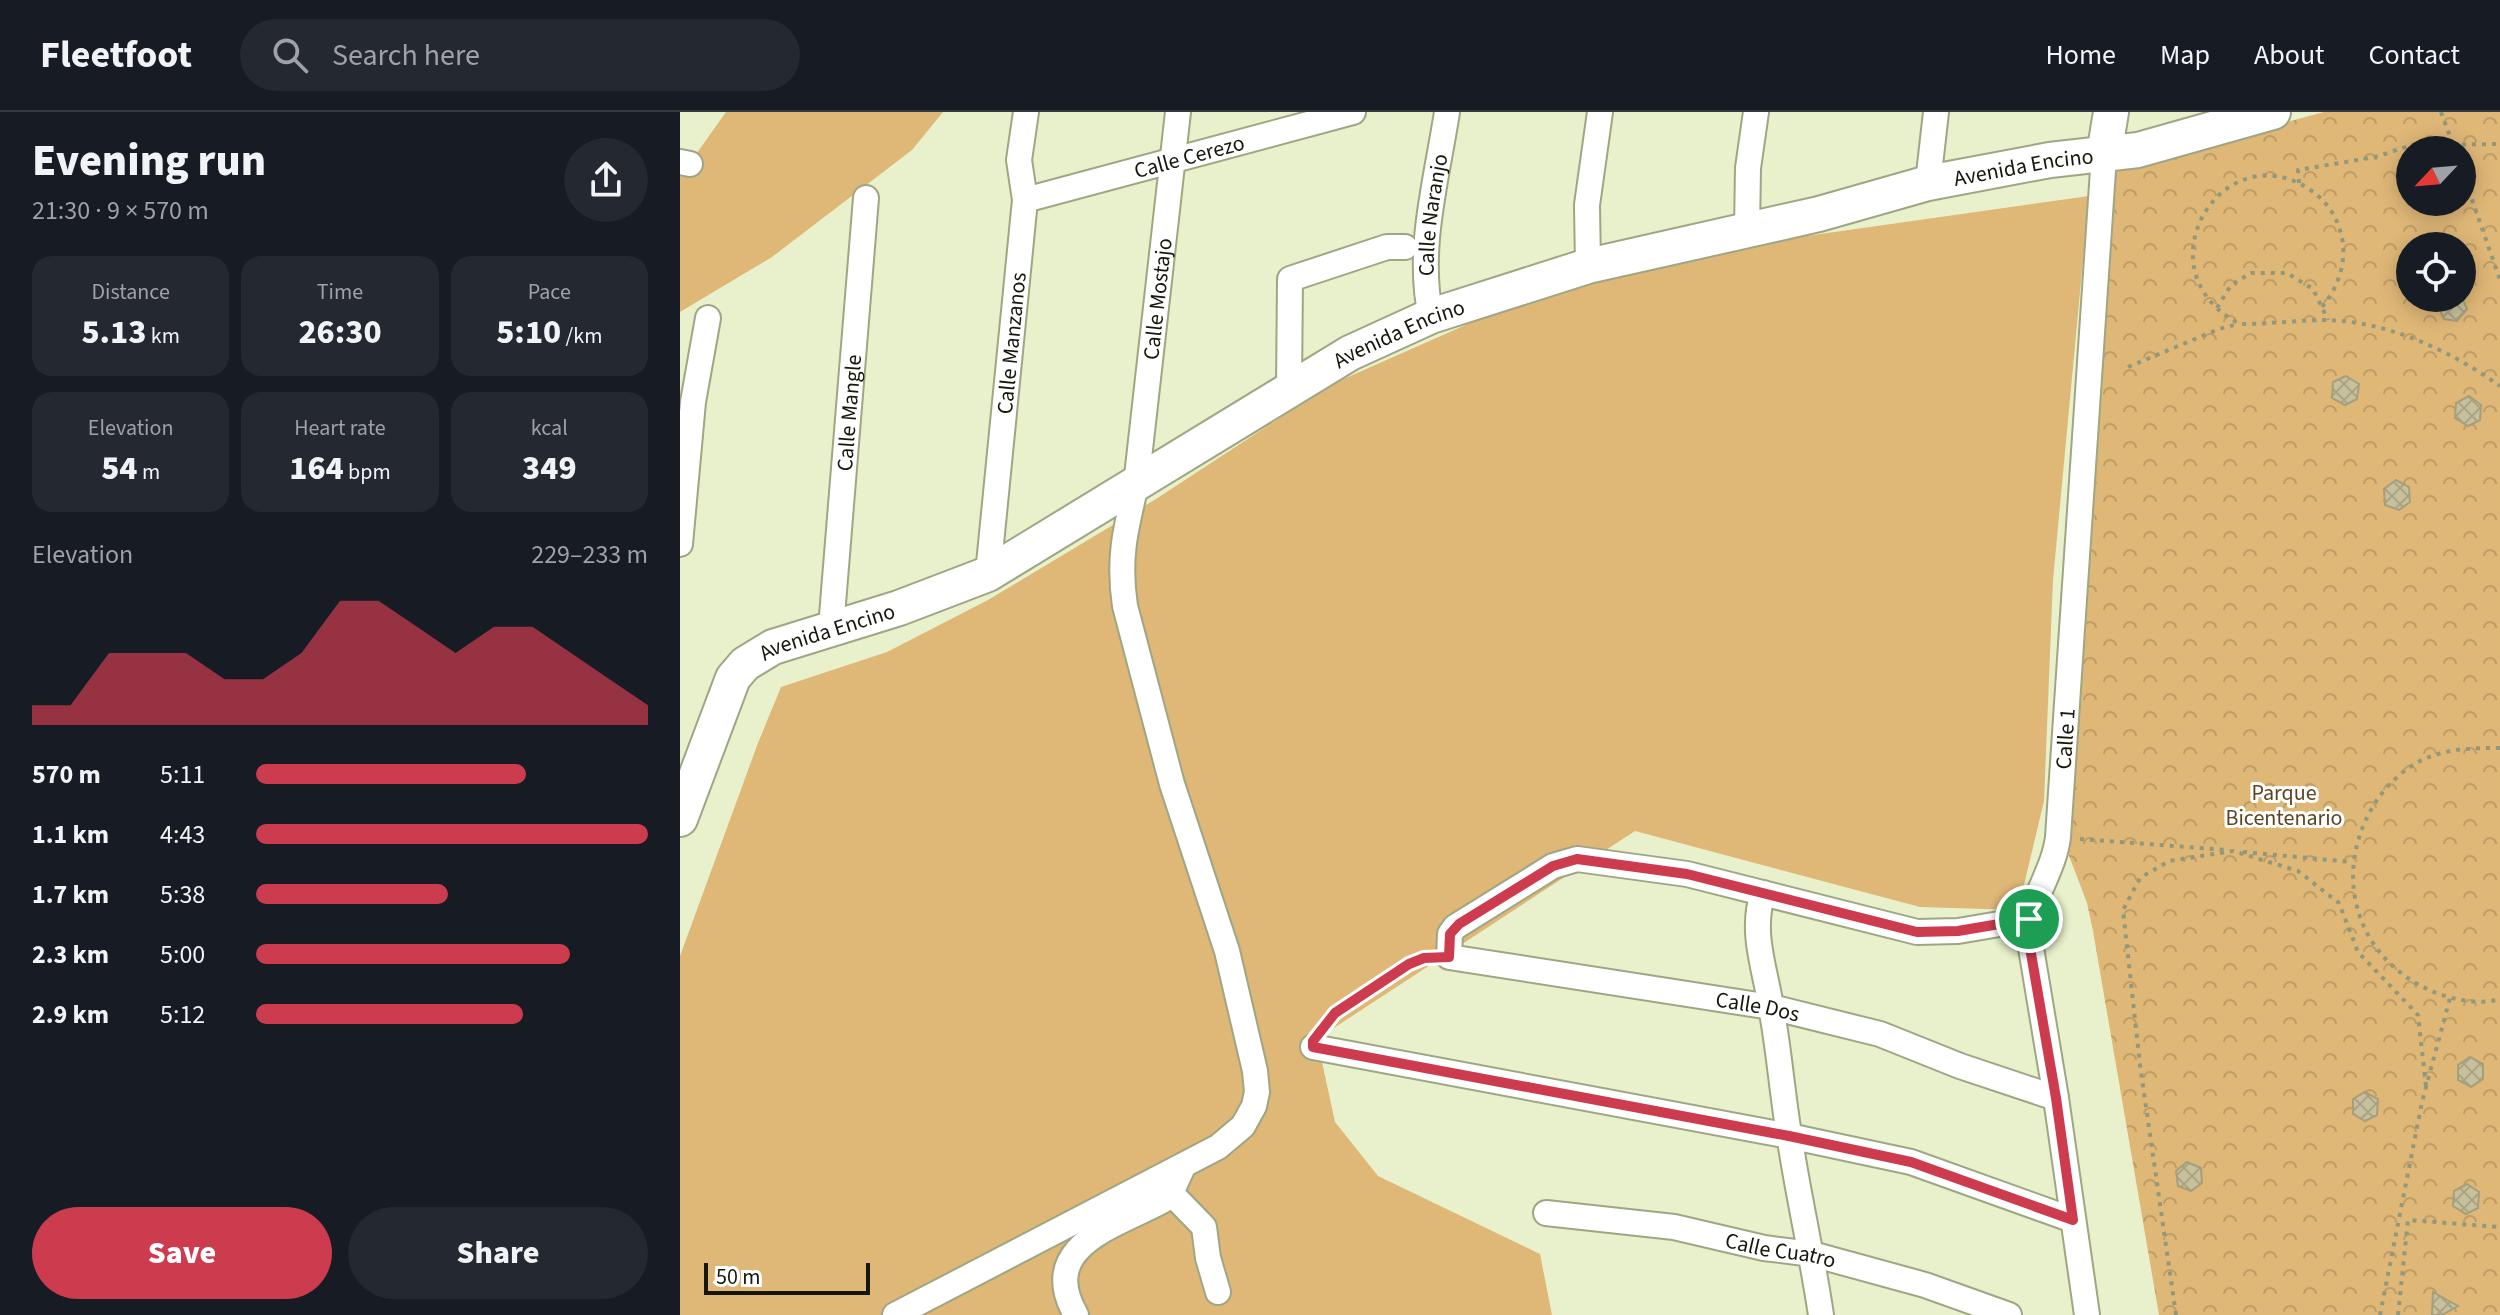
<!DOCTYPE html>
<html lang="en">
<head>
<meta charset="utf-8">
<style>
	:root { --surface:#171b24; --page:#242831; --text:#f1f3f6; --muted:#9ea1a6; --line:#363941; --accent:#cc3c4e }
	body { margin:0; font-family:"Source Sans 3",sans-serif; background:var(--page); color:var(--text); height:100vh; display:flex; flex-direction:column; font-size:30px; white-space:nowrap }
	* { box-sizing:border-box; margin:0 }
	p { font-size:26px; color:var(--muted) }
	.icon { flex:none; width:44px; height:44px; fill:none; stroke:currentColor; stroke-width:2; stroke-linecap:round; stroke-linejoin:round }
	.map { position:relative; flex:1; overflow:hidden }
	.drawer { display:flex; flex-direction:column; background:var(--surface); width:680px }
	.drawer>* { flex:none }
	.needle { width:52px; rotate:244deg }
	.controls { position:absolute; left:1716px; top:24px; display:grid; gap:16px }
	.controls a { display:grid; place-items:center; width:80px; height:80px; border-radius:50%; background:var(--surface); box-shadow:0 4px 20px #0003; font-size:40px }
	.scale { position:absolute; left:24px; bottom:20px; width:166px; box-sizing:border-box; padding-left:8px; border:4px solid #14170a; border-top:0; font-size:22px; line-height:28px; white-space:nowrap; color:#14170a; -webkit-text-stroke:6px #fff; paint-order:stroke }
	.pin { position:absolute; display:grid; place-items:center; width:68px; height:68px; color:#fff; margin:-34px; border:4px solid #fff; border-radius:50%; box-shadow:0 2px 8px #0007 }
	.round { display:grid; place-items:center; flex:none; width:84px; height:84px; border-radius:42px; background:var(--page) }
	.summary { display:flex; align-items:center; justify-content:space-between; height:136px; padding:0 32px }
	h1 { font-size:44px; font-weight:800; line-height:60px }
	.metrics { display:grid; grid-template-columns:repeat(3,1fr); gap:12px; height:136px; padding:8px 32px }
	.metrics div { display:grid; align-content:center; border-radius:20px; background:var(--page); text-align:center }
	.metrics b { font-size:34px; font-weight:800 }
	.metrics small { font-size:22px; font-weight:400 }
	.metrics p { font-size:22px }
	.chart { height:224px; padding:16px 32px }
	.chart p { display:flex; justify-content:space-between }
	.chart svg { width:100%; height:144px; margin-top:8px; fill:var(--accent); opacity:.7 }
	.button { display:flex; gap:16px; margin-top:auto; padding:16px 32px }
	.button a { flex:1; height:92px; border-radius:48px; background:var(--accent); color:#fff; font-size:32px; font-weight:800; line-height:92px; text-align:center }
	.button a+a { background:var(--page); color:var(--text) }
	ul { padding:0 32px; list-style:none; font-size:26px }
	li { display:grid; grid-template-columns:128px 96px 1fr; align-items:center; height:60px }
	li i { height:20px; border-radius:10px; background:var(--accent) }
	header { display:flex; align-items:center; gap:48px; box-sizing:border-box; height:112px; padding:0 40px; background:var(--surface); border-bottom:2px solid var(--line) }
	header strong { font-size:38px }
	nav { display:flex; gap:44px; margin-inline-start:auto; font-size:28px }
	.search { width:560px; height:72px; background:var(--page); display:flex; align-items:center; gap:20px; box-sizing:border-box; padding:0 28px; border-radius:44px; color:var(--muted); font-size:30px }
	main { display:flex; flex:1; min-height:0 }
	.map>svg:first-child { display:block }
	.grass { fill:#dfb777 }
	.forest { fill:url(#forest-crowns); fill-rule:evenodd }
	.building { fill:url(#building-cross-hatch); stroke:#a69f7b; stroke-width:2 }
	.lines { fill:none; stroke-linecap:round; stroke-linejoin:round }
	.street-casing { stroke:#9ea683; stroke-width:28 }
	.secondary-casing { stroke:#9ea683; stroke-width:38 }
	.path { stroke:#92987c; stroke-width:4; stroke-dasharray:4 6; stroke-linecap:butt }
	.street { stroke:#fff; stroke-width:24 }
	.secondary { stroke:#fff; stroke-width:34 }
	.route-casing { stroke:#fff; stroke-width:16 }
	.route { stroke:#cc3c4e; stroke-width:10 }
	.labels { text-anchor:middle; stroke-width:6; stroke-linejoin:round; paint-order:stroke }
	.street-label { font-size:22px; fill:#14170a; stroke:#fff }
	.park-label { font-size:22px; fill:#5d461f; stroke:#fff }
</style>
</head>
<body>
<header>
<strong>Fleetfoot</strong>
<div class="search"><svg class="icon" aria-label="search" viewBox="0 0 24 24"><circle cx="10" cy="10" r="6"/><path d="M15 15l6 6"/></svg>Search here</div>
<nav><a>Home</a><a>Map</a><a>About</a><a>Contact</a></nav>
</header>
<main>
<section class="drawer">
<div class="summary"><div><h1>Evening run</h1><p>21:30 · 9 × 570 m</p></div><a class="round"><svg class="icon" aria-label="share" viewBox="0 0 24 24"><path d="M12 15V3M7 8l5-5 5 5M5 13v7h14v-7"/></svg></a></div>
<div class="metrics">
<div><p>Distance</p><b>5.13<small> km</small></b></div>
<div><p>Time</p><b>26:30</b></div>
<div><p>Pace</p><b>5:10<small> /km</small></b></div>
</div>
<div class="metrics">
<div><p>Elevation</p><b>54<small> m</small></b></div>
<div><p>Heart rate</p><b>164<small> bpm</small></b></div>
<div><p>kcal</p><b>349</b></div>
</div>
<div class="chart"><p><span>Elevation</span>229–233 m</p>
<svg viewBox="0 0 160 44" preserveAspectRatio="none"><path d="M0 44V38L10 38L20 22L30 22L40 22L50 30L60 30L70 22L80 6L90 6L100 14L110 22L120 14L130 14L140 22L150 30L160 38V44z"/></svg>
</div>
<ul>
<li><b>570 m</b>5:11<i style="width:69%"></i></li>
<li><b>1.1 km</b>4:43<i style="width:100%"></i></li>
<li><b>1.7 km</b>5:38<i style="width:49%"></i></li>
<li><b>2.3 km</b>5:00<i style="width:80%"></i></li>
<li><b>2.9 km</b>5:12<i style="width:68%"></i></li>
</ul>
<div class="button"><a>Save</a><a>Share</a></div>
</section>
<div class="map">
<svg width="1820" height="1203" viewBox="0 0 1820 1203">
	<defs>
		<pattern id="forest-crowns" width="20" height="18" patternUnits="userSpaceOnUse" patternTransform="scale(2)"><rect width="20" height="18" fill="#dfb777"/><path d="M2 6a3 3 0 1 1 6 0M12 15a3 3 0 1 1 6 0" fill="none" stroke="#be9d66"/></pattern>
		<pattern id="building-cross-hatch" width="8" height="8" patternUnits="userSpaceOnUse" patternTransform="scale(2)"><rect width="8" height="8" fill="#c7c09c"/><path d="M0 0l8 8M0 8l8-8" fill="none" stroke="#aaa485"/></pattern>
	</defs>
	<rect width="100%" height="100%" fill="#e8f1cb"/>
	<!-- grass -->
	<path class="grass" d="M46,0h217l-31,38 -140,107 -92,55v-135z
		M1409,84l-36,384 -9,221 -26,109 -98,-3 -285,-76 -318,208 18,83 43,54 162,78 12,61h-872v-359l78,-213 23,-56 106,-35 101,-52 168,-101 174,-114 271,-120z"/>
	<!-- forest -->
	<path class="forest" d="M1644,0h176v1203h-341l-66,-384 -6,-28 -24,-63 35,-395 17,-276zM1730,38h52v52h-52zM1730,134h52v52h-52z"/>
	<!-- building -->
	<path class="building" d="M1764,186h18l5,11 -10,12 -13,-2 -6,-13z
		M1666,264l13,8 -2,15 -12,6 -13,-7 1,-16z
		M1789,284l12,9 -1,15 -12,6 -13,-8 1,-15z
		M1716,368l13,7 1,15 -11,8 -14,-5 -1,-16z
		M1790,945l13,7v15l-12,8 -13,-7v-15z
		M1685,980l13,7 -1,16 -12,6 -12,-7v-15z
		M1507,1050l14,6 1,15 -11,8 -13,-5 -2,-15z
		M1787,1072l12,8 -1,16 -12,6 -13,-8 1,-15z
		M1753,1180l25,14 -16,9h-10z"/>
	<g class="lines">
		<defs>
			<g id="street">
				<path d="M0,50l10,2"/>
				<path d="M1248,71l8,-71"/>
				<path id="s1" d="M345,88l328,-88"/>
				<path d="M1067,118l1,-62 8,-56"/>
				<path d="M908,154l-1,-61 13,-93"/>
				<path id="s2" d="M751,204c-15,-65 6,-138 16,-204"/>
				<path d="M609,277l1,-110 97,-32h18"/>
				<path d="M0,432l13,-142 15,-84"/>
				<path id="s3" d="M308,462l37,-374 -6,-40 7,-48"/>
				<path id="s4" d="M151,516l35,-430"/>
				<path d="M1083,781c-13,39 2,75 8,114 8,42 11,85 18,127 9,61 23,120 32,181"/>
				<path id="s5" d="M1349,807l-71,12 -41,1 -230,-58 -110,-15 -24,7 -98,61 -5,7 -1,23 322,50 109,27 80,32 96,32"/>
				<path d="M633,935l476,89 122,26 162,58"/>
				<path d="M491,1081l33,34 4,31 10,34"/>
				<path id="s6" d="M866,1101l128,14 90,21 48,6 113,31 84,30"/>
				<path id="s7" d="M215,1203l323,-168 25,-21 11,-20 3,-14 -2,-21 -28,-120 -55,-167 -47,-178c-7,-47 0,-75 11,-121l42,-373"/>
				<path d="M396,1203c-40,-70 41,-89 88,-115l7,-7 12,-26"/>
				<path id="s8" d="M1407,1203l-31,-217 -28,-168c4,-33 26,-60 30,-93l46,-682"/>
			</g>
			<g id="secondary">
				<path d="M1424,43l7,-43"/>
				<path id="s9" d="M0,707l53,-141 12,-14 28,-17 126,-39 89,-34 362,-221 81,-37 157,-50 231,-52 109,-31 122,-23 88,-10 135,-38"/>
			</g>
		</defs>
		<!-- street casing -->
		<use href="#street" class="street-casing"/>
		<!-- secondary casing -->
		<use href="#secondary" class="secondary-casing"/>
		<!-- path -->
		<path class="path" d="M1761,0l14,38
			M1782,59l38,109
			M1619,71l-1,-13 77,-13 37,-12 88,-1
			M1642,195c19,-23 27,-52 17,-80 -6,-18 -19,-32 -35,-41 -85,-49 -165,86 -64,138 30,0 59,-4 88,-4 61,2 123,31 172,66
			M1537,196l14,-23 20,-12h36l26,16 15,31
			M1448,255l91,-38 19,-5
			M1820,636c-27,0 -52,0 -78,12 -17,8 -34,24 -45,40 -47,71 -23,159 57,192 19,8 46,13 66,7
			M1400,727l147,11
			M1563,740l109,10
			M643,916l12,-15 74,-49 18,-6
			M1496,1203l-36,-250 -17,-155 17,-32 29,-17 64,-10 65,20 41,32 19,49 60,63 8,71
			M1700,1203l42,-213 28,-104
			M1718,1203l10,-95 92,7"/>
		<!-- street -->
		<use href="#street" class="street"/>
		<!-- secondary -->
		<use href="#secondary" class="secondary"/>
	</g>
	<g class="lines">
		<defs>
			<path id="route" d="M897,747l110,15 230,58 41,-1 71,-12v23l27,156 17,122 -162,-58 -122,-26 -476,-89v-6l22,-28 74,-49 15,-6 25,-1 1,-23 9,-10 94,-58z"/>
		</defs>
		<!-- route casing -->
		<use href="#route" class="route-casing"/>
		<!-- route -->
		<use href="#route" class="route"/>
	</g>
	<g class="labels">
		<!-- street labels -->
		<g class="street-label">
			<text dy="8" stroke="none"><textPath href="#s1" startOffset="170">Calle Cerezo</textPath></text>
			<text dy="8" stroke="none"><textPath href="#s9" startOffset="1554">Avenida Encino</textPath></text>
			<text dy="8" stroke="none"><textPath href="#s2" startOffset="102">Calle Naranjo</textPath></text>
			<text dy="8" stroke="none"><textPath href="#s7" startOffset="1248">Calle Mostajo</textPath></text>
			<text dy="8" stroke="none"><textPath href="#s9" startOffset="906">Avenida Encino</textPath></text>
			<text dy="8" stroke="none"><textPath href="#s3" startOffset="232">Calle Manzanos</textPath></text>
			<text dy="8" stroke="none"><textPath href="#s4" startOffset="216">Calle Mangle</textPath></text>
			<text dy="8" stroke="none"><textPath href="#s9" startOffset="258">Avenida Encino</textPath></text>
			<text dy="8" stroke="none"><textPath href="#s8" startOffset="586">Calle 1</textPath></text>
			<text dy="8" stroke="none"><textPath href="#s5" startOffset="946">Calle Dos</textPath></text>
			<text dy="8" stroke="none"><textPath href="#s6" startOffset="238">Calle Cuatro</textPath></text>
		</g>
		<!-- park labels -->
		<g class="park-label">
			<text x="1604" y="688">Parque<tspan x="1604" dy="25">Bicentenario</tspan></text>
		</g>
	</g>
</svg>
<div class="controls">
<a><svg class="needle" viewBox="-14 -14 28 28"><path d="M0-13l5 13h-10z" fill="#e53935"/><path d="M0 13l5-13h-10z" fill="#9ea1a6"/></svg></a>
<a><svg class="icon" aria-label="locate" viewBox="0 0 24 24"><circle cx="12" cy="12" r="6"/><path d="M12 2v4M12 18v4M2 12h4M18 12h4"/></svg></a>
</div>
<div class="scale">50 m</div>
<div class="pin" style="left:1349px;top:807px;background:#1e9e55"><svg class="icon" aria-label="arrive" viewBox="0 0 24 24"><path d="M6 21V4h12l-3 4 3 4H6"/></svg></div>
</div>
</main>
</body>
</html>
